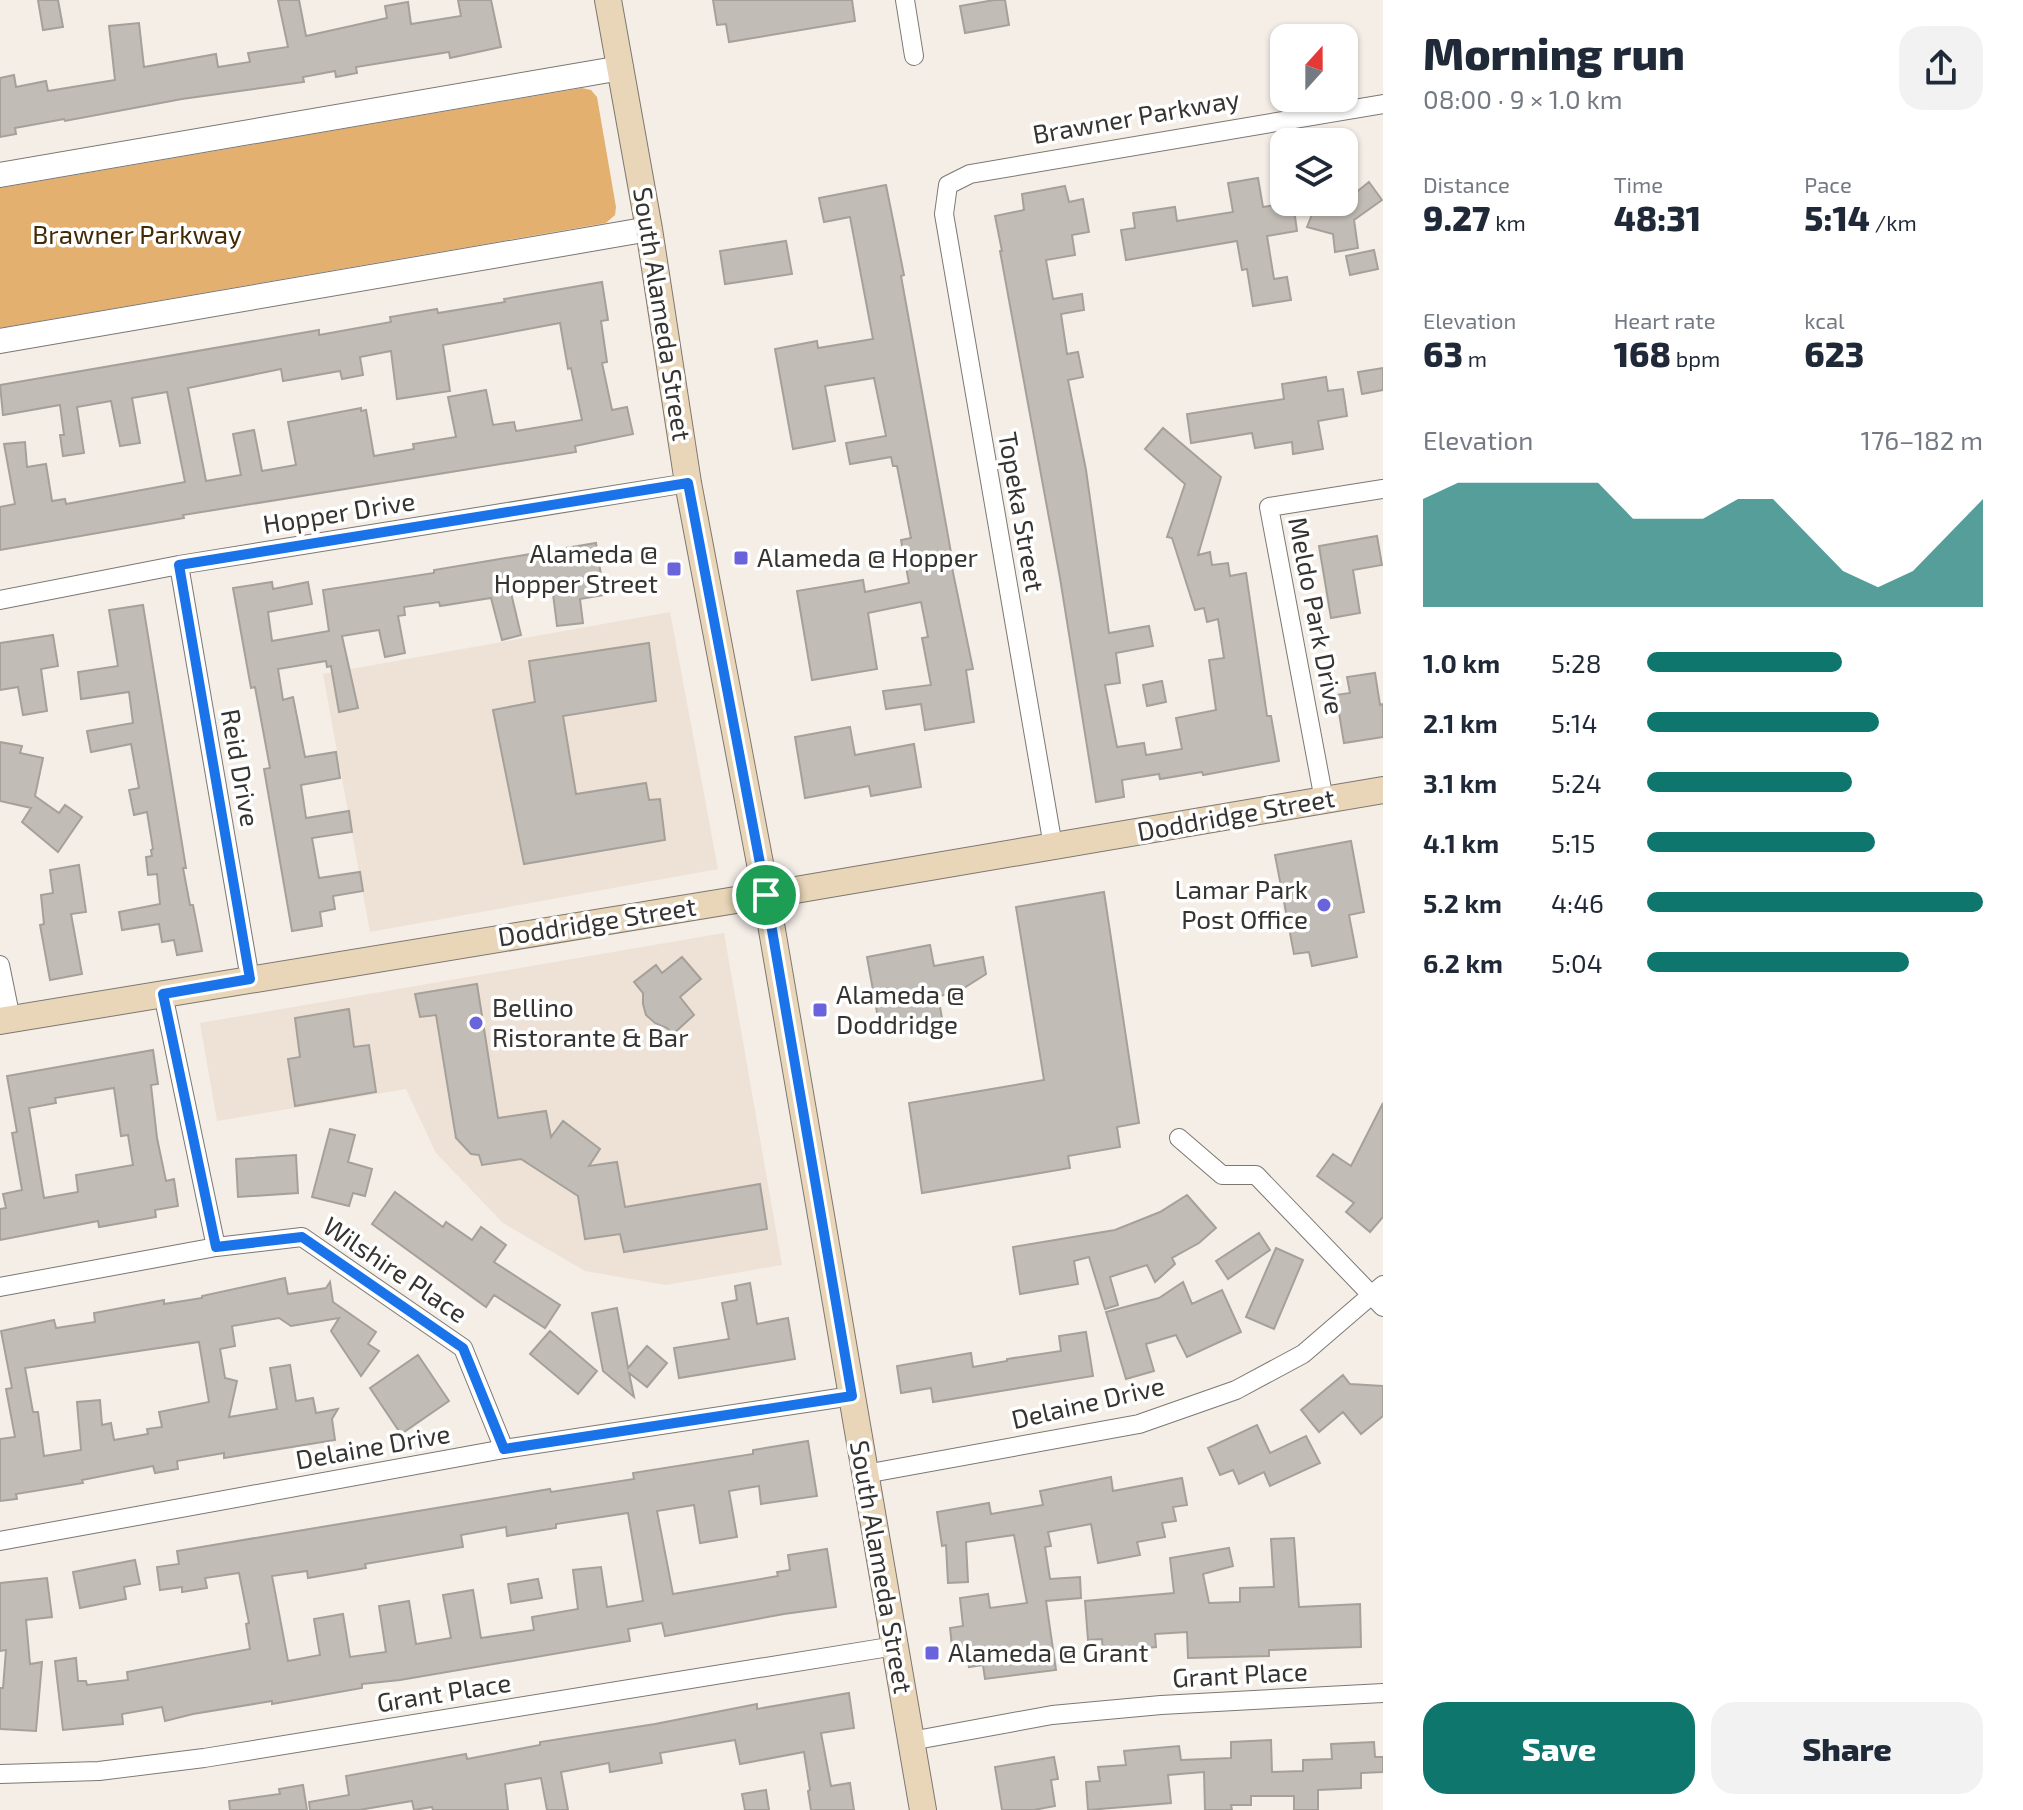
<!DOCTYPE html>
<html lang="en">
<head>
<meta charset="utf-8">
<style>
	:root { --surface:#fff; --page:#f2f2f3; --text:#1f2937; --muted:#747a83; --accent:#0f766e }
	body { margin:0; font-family:"Exo 2",sans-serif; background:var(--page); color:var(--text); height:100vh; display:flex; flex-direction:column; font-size:30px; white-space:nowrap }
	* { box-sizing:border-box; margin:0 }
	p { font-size:26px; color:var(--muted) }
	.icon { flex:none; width:44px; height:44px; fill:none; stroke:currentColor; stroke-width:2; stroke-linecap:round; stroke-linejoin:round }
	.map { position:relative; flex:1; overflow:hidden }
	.sheet { display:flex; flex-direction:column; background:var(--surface); width:640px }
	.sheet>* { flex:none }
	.needle { width:52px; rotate:21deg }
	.buttons { position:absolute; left:1270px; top:24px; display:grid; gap:16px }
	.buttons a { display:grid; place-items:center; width:88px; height:88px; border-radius:16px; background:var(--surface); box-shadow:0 2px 6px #0004; font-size:40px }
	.pin { position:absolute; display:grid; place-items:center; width:68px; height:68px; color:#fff; margin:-34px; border:4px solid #fff; border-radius:50%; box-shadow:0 2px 8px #0007 }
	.round { display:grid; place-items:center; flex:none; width:84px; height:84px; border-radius:24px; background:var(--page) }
	.headline { display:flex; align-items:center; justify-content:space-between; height:136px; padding:0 40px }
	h1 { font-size:44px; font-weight:800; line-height:60px }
	.figures { display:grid; grid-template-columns:repeat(3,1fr); gap:12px; height:136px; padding:8px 40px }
	.figures div { display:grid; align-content:center }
	.figures b { font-size:34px; font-weight:800 }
	.figures small { font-size:22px; font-weight:400 }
	.figures p { font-size:22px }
	.chart { height:224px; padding:16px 40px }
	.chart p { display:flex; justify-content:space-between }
	.chart svg { width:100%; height:144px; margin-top:8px; fill:var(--accent); opacity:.7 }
	.button { display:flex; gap:16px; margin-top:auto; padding:16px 40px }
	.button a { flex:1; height:92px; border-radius:24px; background:var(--accent); color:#fff; font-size:32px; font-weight:800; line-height:92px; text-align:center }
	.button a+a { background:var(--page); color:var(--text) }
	ul { padding:0 40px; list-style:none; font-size:26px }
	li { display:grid; grid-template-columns:128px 96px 1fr; align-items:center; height:60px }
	li i { height:20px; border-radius:10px; background:var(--accent) }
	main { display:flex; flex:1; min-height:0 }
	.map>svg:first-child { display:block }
	.built { fill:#ede2d5 }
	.park { fill:#e4b070 }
	.building { fill:#c2bcb6; stroke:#a6a09a; stroke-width:2; fill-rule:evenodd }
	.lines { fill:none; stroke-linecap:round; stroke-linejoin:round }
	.minor-casing { stroke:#7c7771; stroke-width:20 }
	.tertiary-casing { stroke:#7c7771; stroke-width:26 }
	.secondary-casing { stroke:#7c7771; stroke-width:28 }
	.minor { stroke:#fff; stroke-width:18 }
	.tertiary { stroke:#fff; stroke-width:24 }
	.secondary { stroke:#e9d6b8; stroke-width:26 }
	.route-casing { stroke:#fff; stroke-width:16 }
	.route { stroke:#1a73e8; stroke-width:10 }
	.poi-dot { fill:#6963dc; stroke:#fff; stroke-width:3 }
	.labels { text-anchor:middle; stroke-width:7; stroke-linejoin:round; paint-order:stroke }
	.street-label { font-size:26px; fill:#363431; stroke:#fff }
	.park-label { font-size:26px; fill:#422904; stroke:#fff }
	.poi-label { font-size:26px; fill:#363431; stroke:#fff; text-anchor:start }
</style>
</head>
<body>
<main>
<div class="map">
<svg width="1383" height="1810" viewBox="0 0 1383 1810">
	<rect width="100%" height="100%" fill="#f4eee7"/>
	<!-- built -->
	<path class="built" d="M670,612l48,257 -348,63 -47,-258z
		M724,933l58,332 -116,20 -81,-14 -82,-48 -67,-70 -30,-64 -189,32 -17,-98z"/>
	<!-- park -->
	<path class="park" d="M582,88l9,2 6,7 19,110 -1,8 -9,8 -606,105v-140z"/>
	<!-- building -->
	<path class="building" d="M38,0h20l5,27 -20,3z
		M278,0h21l7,36 81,-18 -2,-12 23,-4 3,22 50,-8 -3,-16h33l10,47 -51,11 -1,-6 -93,15 1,6 -21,4 -1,-6 -32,6 1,5 -122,17 -117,22 -1,-2 -49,9 1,6 -16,3v-59l14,-3 2,12 30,-6 2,10 67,-11 -6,-54 30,-3 5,44 72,-13 2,13 32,-5 -2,-9 40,-6z
		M713,0h139l3,21 -126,21 -3,-18 -9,1z
		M994,0h11l4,25 -44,8 -5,-27z
		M1258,178l5,29 30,-5 4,29 -30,5 7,43 13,-2 4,23 -38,6 -6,-37 -5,1 -5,-29 -111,19 -5,-30 14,-2 -2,-15 42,-6 2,14 56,-9 -5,-29z
		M1369,182l13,18 -28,20 4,28 -23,4 -2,-18 -26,-7 10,-25h27z
		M886,185l18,90 -3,1 51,282h-2l23,111 -7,1 8,52 -49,8 -4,-26 -35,5 -3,-18 48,-6 -9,-47 6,-1 -7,-35 -53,11 9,56 -65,11 -15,-89 66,-11 2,12 44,-9 -8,-43 10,-2 -14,-72h-4l-2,-9 -41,7 -4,-21 40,-7 -12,-58 -49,8 10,55 -42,8 -18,-100 42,-8 1,7 55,-9 -23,-122 -26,5 -5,-24z
		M1065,186l4,16 14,-3 6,33 -17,3 3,20 -29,5 7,39 29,-5 2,16 -23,4 6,40 11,-2 5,25 -15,3 18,90 23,163 40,-7 4,20 -37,7 4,30 -15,2 12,62 27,-4 2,12 36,-6 -6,-31 40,-8 -7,-50 15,-2 -6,-39 -11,3 -3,-14 -9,2 -23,-72 -5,-1 18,-53 -40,-35 18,-21 58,49 -23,78 12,-3 2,13 16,-2 2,13 16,-3 21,143h4l8,45 -76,14 -1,-3 -42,7 -1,-5 -37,6 2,17 -28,5 -36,-224 -60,-327h2l-7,-35 29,-6 -2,-16z
		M786,241l6,33 -67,10 -5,-33z
		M1374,250l4,19 -28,6 -4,-19z
		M602,282l6,38 -7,1 6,41 -5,1 10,47 15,-3 6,27 -58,12 1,6 -393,63 1,3 -184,32v-43l15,-3 -11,-60 21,-2 2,25 19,-3 6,37 13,-2 1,5 119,-22 -18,-90 -35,6 8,45 -20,3 -9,-45 -34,6 7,46 -21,3 -3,-21h4l-4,-30 -57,10 -3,-30 319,-55v5l72,-13 -1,-5 47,-8 1,4 67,-11 -1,-3zM560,323l8,46 3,-1 11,52 -66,11 -2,-9 -21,3 -7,-35 -38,7 8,40 -43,7 1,5 -40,7 -8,-46 -5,1v-3l-73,14 8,43 -34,6 -8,-41 -21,4 8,41 -35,6 -18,-93 93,-19 2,12 57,-10 2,8 21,-4 -3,-18 31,-6 6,48 53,-8 -7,-46z
		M1383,368v22l-21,4 -4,-22z
		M1326,377l2,14 15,-2 4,27 -29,5 5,28 -30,5 -1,-12 -37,6 -3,-15 -61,10 -4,-29 97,-15 -2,-15z
		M1377,536l5,29 -29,5 7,43 -29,5 -12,-72z
		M596,543l8,52 -24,4 3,24 -26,3 -5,-40 -41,7 10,42 -19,5 -11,-42 -51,8 -1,-4 -35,5 1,8 -7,1 7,37 -20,4 -6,-27 -37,6 16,72 -19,4 -8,-46 -4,1 -1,-6 -48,8 5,31 10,-3 12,60 31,-5 4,26 -39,7 5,33 43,-7 3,21 -40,6 7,40 41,-6 3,19 -30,5 2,13 -15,3 2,14 -30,5 -28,-162 6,-1 -15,-81 -4,1 -18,-100 39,-6 1,7 35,-7 4,22 -44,8 4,29 57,-10 -6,-41 111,-17v-3z
		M143,605l43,263h-3l7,37h3l9,46 -25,4 -3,-15 -12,2 -3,-18 -37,6 -3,-18 41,-8 -3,-30 -9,1 -2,-18 6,-1 -1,-6 2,-1 -6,-37 -13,3 -5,-25 10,-2 -8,-44 -40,8 -4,-21 46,-8 -4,-31 -48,7 -3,-27 40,-6 -9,-56z
		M53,635l5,31 -17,3 6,42 -24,4 -5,-28 -18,3v-47z
		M649,643l7,58 -93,15 13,78 70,-11 3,17 11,-1 5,41 -141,24 -31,-154 42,-8 -6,-41z
		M1375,673l5,32 3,-1v33l-39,6 -8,-48 14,-2 -3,-16z
		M1162,681l4,21 -19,4 -4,-21z
		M850,727l5,28 59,-11 7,43 -50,9 -2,-10 -64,12 -10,-61z
		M0,742l22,4 -2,7 23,5 -8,38 24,17 6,-8 17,12 -24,35 -36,-30 9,-14 -31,-7z
		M1351,841l13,71 -15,3 8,42 -45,9 -3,-14 -15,2 -19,-99z
		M79,865l7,47 -15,2 11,60 -32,6 -10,-55 4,-1 -3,-29 12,-2 -3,-23z
		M1104,892l35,231 -22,4 3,20 -52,9 2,12 -148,25 -13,-90 135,-23 -28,-173z
		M930,945l4,21 49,-9 3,17 -30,19 -18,3 4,22 -62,11 -13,-72z
		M682,957l19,22 -21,18 14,18 -21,19 -6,-6 -12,-5 -9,-8 -3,-11v-11l-9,-11 22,-17 6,8z
		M477,984l21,134 48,-7 5,26 12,-16 37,28 -11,17 28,-4 8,45 135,-23 7,45 -143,23 -4,-18 -35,5 -7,-43 -57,-37 -39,6 -3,-10 -8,-1 -15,-16 -20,-123 -16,2 -5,-23z
		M349,1009l5,38 15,-2 7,47 -81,14 -7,-47 12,-2 -5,-39z
		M153,1050l5,34 -7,1 6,53 9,43 8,-2 4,27 -23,4 1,7 -57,10 -1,-6 -98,19v-31l6,-1 -3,-14 19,-4 -10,-57 5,-1 -10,-56zM114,1088l7,48 7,-1 5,30 -57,10 2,17 -34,6 -15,-90 27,-5 -1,-5z
		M1383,1103v114l-13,15 -24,-20 8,-9 -37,-27 16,-22 18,12z
		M330,1129l25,6 -7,27 24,7 -7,27 -12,-3 -4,13 -37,-9z
		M296,1155l2,38 -60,4 -2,-38z
		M395,1192l48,35 3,-5 26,18 9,-13 25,18 -12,17 66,43 -15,23 -51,-33 -8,12 -114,-83z
		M1187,1195l29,33 -17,15 -27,15 3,6 -20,18 -8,-17 -37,12 8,28 -13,4 -16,-52 -15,4 4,23 -58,10 -7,-47 102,-17 45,-18z
		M1259,1233l11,17 -42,29 -12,-18z
		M1276,1248l27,12 -29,69 -28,-12z
		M285,1278l3,16 38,-6 4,-6 3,20 43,30 -8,12 11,7 -18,25 -30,-45 8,-13 -48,8 -12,-8 -47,8 3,20 -15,3 5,29 12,3 -8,36 48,-8 -7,-41 20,-3 6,36 17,-3 3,15 22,-4 -6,10 3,21 -111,18v-5l-47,8 1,8 -23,4 -2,-7 -71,14 1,3 -67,11 1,5 -17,2v-62l15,-2 -9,-48 6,-1 -11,-57 53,-11 2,8 39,-6 -1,-9 70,-13v4l38,-6v-2zM199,1342l10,60 -50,10 3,15 -15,2 1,5 -34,6 -3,-17 -9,2 -2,-25 -23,2 4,48 -37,6 -6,-44h-5l-8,-44z
		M1183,1282l9,22 30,-14 19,42 -54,25 -11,-22 -30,9 8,27 -28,8 -20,-67 53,-14z
		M750,1283l7,41 31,-6 7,41 -116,19 -5,-30 55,-9 -7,-36 15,-3 -2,-14z
		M617,1308l11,60 19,-22 20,17 -20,24 -18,-14 5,24 -31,-26 -11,-58z
		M550,1331l47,40 -19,23 -48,-40z
		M1086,1332l7,44 -160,26 -2,-14 -30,5 -4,-27 74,-13 2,14 34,-6v-2l54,-8 -2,-15z
		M418,1355l31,46 -48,33 -31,-46z
		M1343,1375l7,9 33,2v30l-22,18 -18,-22 -24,20 -18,-22z
		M1257,1425l13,28 36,-17 14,27 -50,23 -6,-14 -25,12 -6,-14 -13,5 -12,-27z
		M808,1441l9,55 -56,8 -2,-18 -30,5 8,46 -37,6 -6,-38 -37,6 16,83 105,-18 -1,-4 13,-2 -2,-15 39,-6 9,58 -52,7 -119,22 -3,-13 -34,6 2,12 -230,39 -38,4v4l-90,16v-3l-79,13 -28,7 -3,-14 -40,7 1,10 -60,6 -8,-69 21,-3 2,23h8l1,4 41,-5 -1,-8 123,-23 -4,-25 3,-1 -10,-50 -34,5 2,10 -25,4v-5l-22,3 -3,-23 22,-3 -2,-13 373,-62 1,3 83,-13 -1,-6 120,-19v-4zM628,1513l15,88 -36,6 -6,-40 -28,3 5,39 -46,8 2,13 -53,8 -8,-48 -30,5 8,43 -35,6 -7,-43 -30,5 7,46 -36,5 -7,-43 -29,5 6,36 -32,6 -16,-85 35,-5 1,7 58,-10 -1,-4 98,-17 -2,-12 45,-8 1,9 49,-8v-4z
		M1111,1477l2,14 69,-13 5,27 -14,2 3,14 -14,2 3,14 -28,5 3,13 -42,8 -7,-39 -43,8 3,14 -6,1 5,32 30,-2 1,21 -35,3 10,69 -71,9 -2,-14 -14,2 -2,-14 -14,2 -3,-27 13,-2 -3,-28 28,-4 2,14 37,-5 -13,-68 -48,7 2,40 -20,1 -2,-38 -4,1 -5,-34 52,-9 2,11 52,-9 -3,-14z
		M1294,1538l5,69 61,-3 1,43 -92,3v6l-81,2 -1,-26 -32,2 1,13 -53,5 -1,-13 -14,1 -3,-39 89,-8 -4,-35 59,-10 4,18 -30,8 6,29 31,-1v-14l34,-1 -3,-48z
		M135,1560l5,24 -16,3 2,12 -46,9 -7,-36z
		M47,1578l5,39 -26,3 4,44 12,-2 -6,69 -36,-2v-41h3l3,-38 -6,1v-68z
		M538,1579l4,19 -31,5 -3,-19z
		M849,1693l5,35 -33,5 10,53 19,-3 4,27h-43l-3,-19 2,-1 -6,-38 -64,12 -5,-24 -75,13 2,10 -52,9 -1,-9 -48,9 7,38h-21l-6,-32 -36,6 3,26h-75l-1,-3 -18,3 -2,-9 -53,9h-49l-1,-8 40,-7 -3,-19 120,-22 1,5 73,-14v-3l115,-18 102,-20v5z
		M1271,1740l1,32 31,-1v-11l29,-1 -1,-15 43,-2 1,15h8v15l-22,1v15l-43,2v20h-24v-14h-43v9h-20l1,5h-27l-1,-38 -36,3 3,28 -83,7 -2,-28 14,-1 -2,-14 28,-2 -2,-14 55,-5 2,14 50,-2v-16z
		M1054,1757l4,22 -7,1 4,26 -21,4h-32l-7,-43z
		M303,1785l4,25h-77l-1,-9 51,-7 -1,-5z
		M766,1790l3,20h-24l-3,-16z"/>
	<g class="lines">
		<defs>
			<path id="minor" d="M905,0l9,56
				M179,565l71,414
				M0,600l179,-35 509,-82
				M1324,800l-55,-293 114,-18
				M1053,846l-109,-632 4,-29 22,-11 413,-70
				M0,965l11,54
				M163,994l53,253
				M1179,1138l43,37h34l127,132
				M0,1287l216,-40 86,-10 161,111 41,101
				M865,1474l274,-50 97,-34 67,-36 80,-69
				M0,1541l504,-92 348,-53
				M911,1741l141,-26 109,-10 222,-12
				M0,1774l99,-3 105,-13 691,-112"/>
			<path id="tertiary" d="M0,175l621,-107
				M0,341l649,-112"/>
			<path id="secondary" d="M608,0l41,229 39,254 78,412 157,915
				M0,1021l766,-126 617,-105"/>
		</defs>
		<!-- minor casing -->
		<use href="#minor" class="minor-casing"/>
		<!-- tertiary casing -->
		<use href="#tertiary" class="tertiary-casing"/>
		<!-- secondary casing -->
		<use href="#secondary" class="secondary-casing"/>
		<!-- minor -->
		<use href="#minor" class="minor"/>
		<!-- tertiary -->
		<use href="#tertiary" class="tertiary"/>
		<!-- secondary -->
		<use href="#secondary" class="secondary"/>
	</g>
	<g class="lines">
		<defs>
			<path id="route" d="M688,483l78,412 86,501 -348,53 -41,-101 -161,-111 -86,10 -53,-253 87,-15 -71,-414z"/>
		</defs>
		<!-- route casing -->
		<use href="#route" class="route-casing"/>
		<!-- route -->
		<use href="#route" class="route"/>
	</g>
	<!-- markers -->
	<g class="poi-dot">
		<rect x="733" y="550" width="16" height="16" rx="4"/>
		<rect x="666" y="561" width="16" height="16" rx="4"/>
		<circle cx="1324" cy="905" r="8"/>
		<rect x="812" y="1002" width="16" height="16" rx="4"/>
		<circle cx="476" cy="1023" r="8"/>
		<rect x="924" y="1645" width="16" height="16" rx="4"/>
	</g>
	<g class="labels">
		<!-- street labels -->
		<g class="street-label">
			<text transform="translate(1136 117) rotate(-10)" y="9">Brawner Parkway</text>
			<text transform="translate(662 314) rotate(81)" y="9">South Alameda Street</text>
			<text transform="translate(1021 512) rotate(80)" y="9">Topeka Street</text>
			<text transform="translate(339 513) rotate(-9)" y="9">Hopper Drive</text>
			<text transform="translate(1316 616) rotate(79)" y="9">Meldo Park Drive</text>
			<text transform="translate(240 768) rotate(80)" y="9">Reid Drive</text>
			<text transform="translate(1236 815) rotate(-10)" y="9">Doddridge Street</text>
			<text transform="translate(597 922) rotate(-9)" y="9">Doddridge Street</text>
			<text transform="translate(395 1270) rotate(34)" y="9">Wilshire Place</text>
			<text transform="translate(1088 1403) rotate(-13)" y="9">Delaine Drive</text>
			<text transform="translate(373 1447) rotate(-10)" y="9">Delaine Drive</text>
			<text transform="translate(881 1567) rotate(80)" y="9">South Alameda Street</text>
			<text transform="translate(1240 1675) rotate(-3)" y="9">Grant Place</text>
			<text transform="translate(444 1693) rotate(-9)" y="9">Grant Place</text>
		</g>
		<!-- park labels -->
		<g class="park-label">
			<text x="137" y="244">Brawner Parkway</text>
		</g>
		<!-- poi labels -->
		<g class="poi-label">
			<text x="658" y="563" text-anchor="end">Alameda @<tspan x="658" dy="30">Hopper Street</tspan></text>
			<text x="757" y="567">Alameda @ Hopper</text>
			<text x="1308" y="899" text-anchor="end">Lamar Park<tspan x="1308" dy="30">Post Office</tspan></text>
			<text x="836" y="1004">Alameda @<tspan x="836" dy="30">Doddridge</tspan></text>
			<text x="492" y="1017">Bellino<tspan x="492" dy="30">Ristorante &amp; Bar</tspan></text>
			<text x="948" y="1662">Alameda @ Grant</text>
		</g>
	</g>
</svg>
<div class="buttons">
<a><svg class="needle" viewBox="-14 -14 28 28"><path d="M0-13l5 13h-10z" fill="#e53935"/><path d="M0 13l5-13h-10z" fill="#747a83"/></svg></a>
<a><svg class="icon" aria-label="layers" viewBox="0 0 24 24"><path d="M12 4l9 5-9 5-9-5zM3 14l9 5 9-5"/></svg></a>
</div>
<div class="pin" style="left:766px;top:895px;background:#1e9e55"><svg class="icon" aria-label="arrive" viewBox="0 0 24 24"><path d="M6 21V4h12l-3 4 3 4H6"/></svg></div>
</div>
<section class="sheet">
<div class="headline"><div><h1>Morning run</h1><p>08:00 · 9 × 1.0 km</p></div><a class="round"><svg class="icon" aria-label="share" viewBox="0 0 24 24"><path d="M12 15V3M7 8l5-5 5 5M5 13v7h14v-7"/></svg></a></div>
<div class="figures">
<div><p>Distance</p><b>9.27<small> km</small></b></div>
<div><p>Time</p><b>48:31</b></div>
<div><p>Pace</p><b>5:14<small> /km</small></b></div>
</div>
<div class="figures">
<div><p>Elevation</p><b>63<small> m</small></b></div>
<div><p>Heart rate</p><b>168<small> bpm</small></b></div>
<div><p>kcal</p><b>623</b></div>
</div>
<div class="chart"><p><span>Elevation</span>176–182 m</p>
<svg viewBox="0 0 160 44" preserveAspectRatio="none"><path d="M0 44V11L10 6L20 6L30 6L40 6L50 6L60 17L70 17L80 17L90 11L100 11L110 22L120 33L130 38L140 33L150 22L160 11V44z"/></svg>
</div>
<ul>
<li><b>1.0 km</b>5:28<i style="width:58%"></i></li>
<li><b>2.1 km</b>5:14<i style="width:69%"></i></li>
<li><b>3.1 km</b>5:24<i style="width:61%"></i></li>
<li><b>4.1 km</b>5:15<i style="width:68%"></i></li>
<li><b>5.2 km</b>4:46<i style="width:100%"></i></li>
<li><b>6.2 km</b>5:04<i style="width:78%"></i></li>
</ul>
<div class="button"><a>Save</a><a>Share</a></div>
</section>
</main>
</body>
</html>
